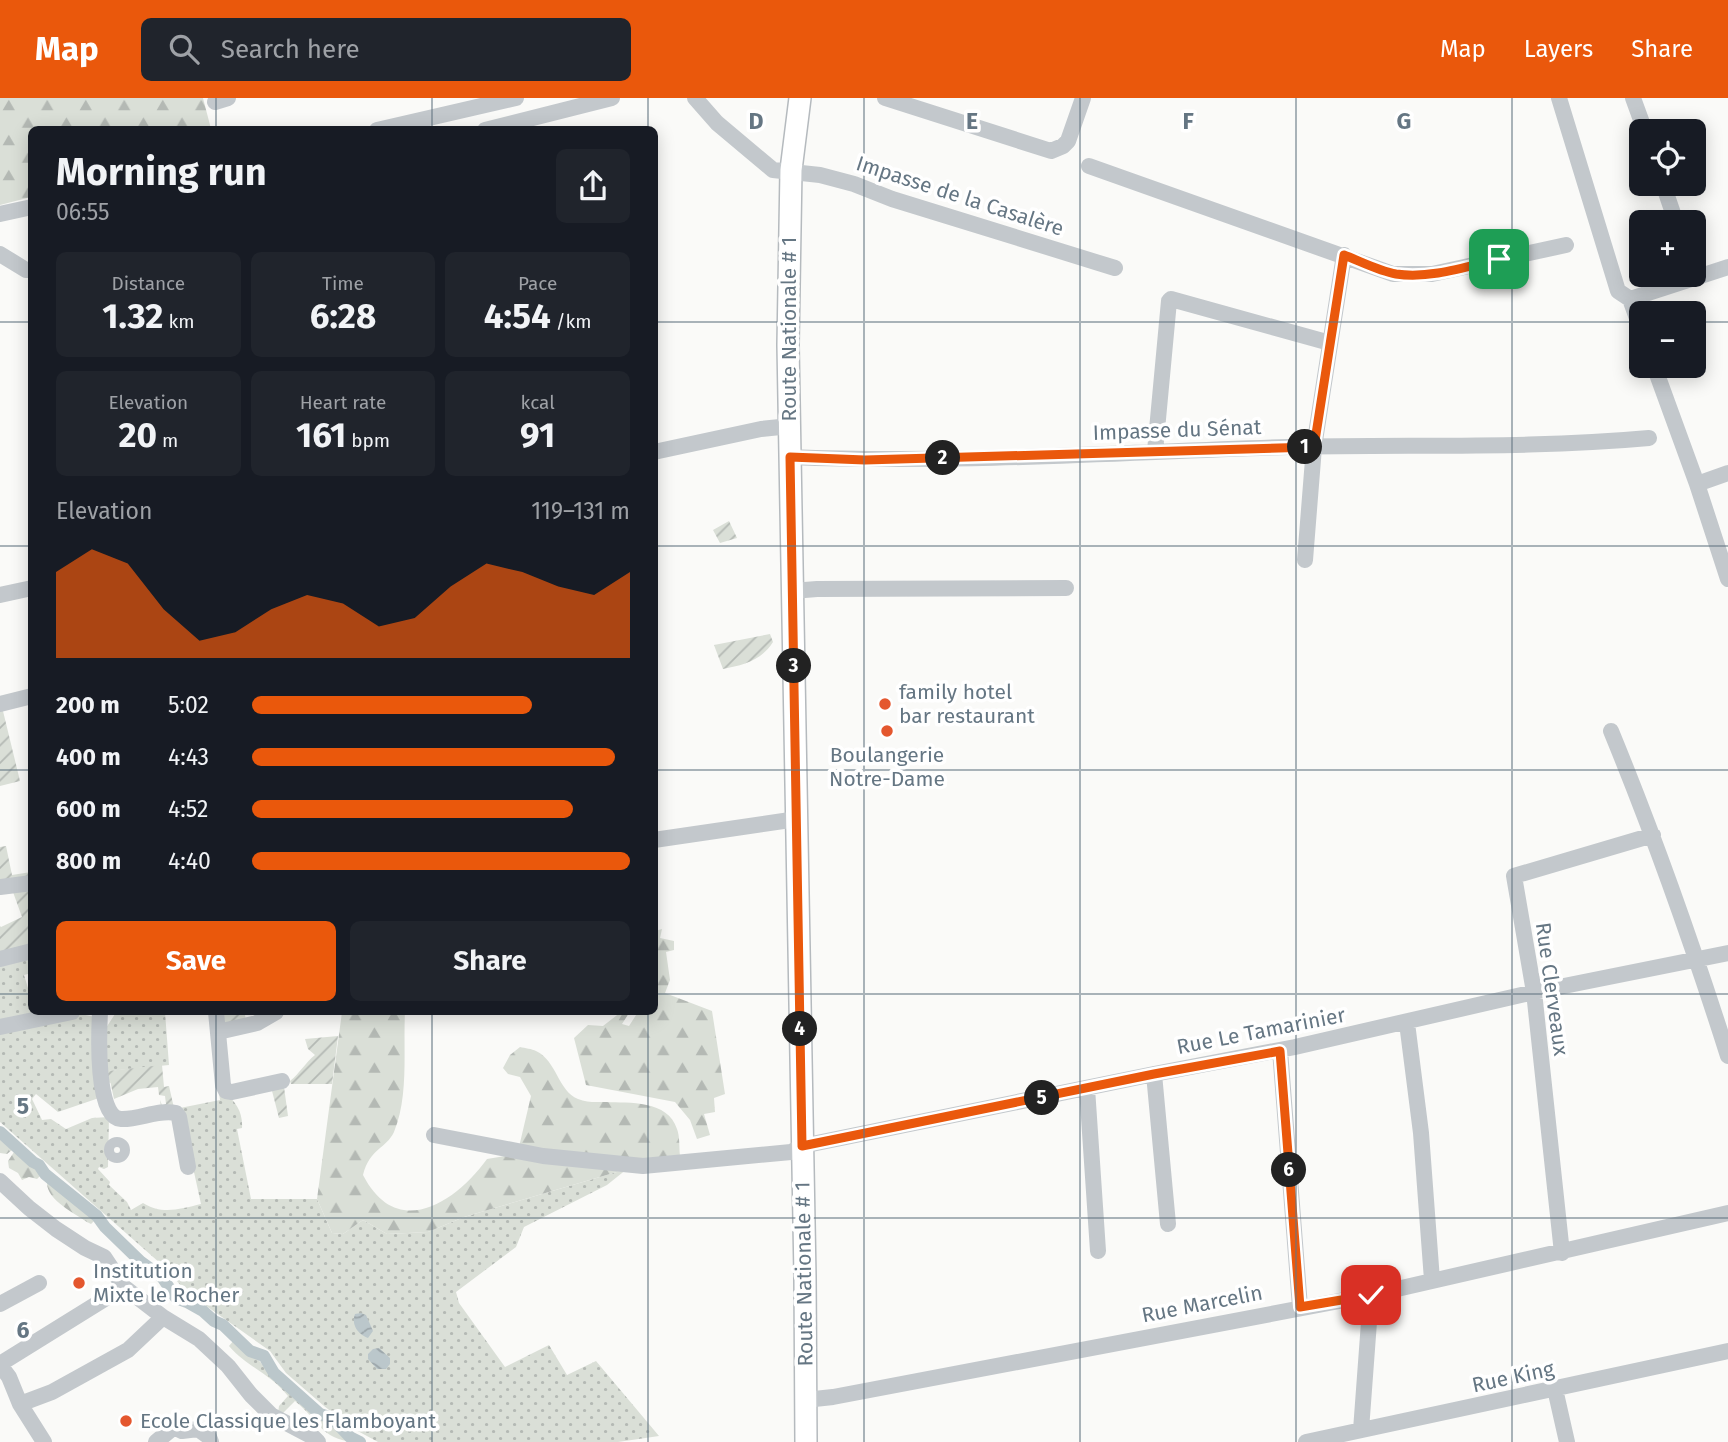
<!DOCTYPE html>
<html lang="en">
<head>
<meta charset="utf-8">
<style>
	:root { --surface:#171b24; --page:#20242c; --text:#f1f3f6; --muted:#9ea1a6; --accent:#ea580c }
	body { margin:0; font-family:"Fira Sans",sans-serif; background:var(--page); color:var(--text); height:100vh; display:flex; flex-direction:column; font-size:26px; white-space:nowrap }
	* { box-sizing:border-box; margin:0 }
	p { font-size:23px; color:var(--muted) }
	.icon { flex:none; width:38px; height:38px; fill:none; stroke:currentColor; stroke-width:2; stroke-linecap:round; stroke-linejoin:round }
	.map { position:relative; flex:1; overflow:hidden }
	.drawer { position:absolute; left:28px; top:28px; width:630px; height:889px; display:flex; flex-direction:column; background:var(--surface); border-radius:10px; box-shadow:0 4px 18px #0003 }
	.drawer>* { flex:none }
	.tools { position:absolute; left:1629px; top:21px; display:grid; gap:14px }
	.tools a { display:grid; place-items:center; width:77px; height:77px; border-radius:10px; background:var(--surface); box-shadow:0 4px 18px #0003; font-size:35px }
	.pin { position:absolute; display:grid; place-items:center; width:60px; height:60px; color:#fff; margin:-30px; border-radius:14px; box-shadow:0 4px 10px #0006 }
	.km { position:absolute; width:35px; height:35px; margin:-18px; border-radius:50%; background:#222; color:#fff; font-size:19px; line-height:35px; text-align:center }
	.round { display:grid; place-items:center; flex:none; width:74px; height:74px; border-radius:10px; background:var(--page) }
	.head { display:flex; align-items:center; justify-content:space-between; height:119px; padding:0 28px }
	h1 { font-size:38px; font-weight:700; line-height:52px }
	.stats { display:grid; grid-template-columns:repeat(3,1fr); gap:10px; height:119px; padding:7px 28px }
	.stats div { display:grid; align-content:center; border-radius:10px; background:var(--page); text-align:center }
	.stats b { font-size:35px; font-weight:700 }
	.stats small { font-size:19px; font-weight:400 }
	.stats p { font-size:19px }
	.chart { height:196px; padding:14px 28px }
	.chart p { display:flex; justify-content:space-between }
	.chart svg { width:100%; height:126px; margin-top:7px; fill:var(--accent); opacity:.7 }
	.button { display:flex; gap:14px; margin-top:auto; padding:14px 28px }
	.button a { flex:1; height:80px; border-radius:10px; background:var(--accent); color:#fff; font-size:28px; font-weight:700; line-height:80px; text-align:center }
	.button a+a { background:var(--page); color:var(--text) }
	ul { padding:0 28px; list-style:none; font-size:23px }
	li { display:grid; grid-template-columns:112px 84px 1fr; align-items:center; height:52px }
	li i { height:18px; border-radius:9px; background:var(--accent) }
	header { display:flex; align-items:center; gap:42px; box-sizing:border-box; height:98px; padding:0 35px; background:var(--accent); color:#fff }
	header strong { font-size:33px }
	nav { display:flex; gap:38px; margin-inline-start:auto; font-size:24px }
	.search { width:490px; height:63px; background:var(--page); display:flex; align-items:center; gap:18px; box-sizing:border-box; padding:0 24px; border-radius:10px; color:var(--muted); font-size:26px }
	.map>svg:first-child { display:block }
	.grass { fill:url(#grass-dots) }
	.forest { fill:url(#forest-firs) }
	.garden { fill:url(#garden-furrows) }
	.water { fill:url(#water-waves) }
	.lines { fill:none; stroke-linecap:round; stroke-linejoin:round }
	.canal { stroke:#bbc7cb; stroke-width:12 }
	.major-casing { stroke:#b5babe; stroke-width:24 }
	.minor { stroke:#c3c8cc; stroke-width:16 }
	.major { stroke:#fff; stroke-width:21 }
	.route-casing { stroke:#fff; stroke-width:14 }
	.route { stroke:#ea580c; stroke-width:9 }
	.grid { fill:none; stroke:#657683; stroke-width:2; stroke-opacity:0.55 }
	.poi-dot { fill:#e4572e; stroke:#fff; stroke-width:2.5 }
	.labels { text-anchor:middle; stroke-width:7; stroke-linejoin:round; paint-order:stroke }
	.street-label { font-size:21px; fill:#657683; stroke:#fff }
	.poi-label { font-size:21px; fill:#657683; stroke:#fff; text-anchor:start }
	.grid-label { font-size:23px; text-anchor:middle; font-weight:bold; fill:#657683; stroke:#fff; stroke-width:7; stroke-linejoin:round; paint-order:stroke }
</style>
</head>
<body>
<header>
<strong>Map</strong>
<div class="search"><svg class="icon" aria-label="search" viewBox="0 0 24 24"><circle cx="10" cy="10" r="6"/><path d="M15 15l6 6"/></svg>Search here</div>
<nav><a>Map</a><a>Layers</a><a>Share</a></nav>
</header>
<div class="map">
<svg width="1728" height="1344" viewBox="0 0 1728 1344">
	<defs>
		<pattern id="grass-dots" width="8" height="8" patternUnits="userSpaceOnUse" patternTransform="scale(1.75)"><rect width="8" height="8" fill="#dadfd7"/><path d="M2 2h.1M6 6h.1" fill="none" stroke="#b4b9b4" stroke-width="1.8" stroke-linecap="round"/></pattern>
		<pattern id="forest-firs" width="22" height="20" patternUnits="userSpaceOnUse" patternTransform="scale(1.75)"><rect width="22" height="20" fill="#dadfd7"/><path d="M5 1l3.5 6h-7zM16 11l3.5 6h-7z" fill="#b4b9b4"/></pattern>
		<pattern id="garden-furrows" width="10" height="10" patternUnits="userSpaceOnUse" patternTransform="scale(1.75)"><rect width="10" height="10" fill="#dadfd7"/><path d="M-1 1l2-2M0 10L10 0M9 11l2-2" fill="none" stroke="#b4b9b4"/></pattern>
		<pattern id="water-waves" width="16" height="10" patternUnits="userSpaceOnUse" patternTransform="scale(1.75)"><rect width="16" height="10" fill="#bbc7cb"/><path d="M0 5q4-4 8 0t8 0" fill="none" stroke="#9ca6aa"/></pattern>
	</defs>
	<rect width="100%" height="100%" fill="#fafaf8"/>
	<!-- grass -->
	<path class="grass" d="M31,855v23l-3,-2 -4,1 7,23 1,14h28l-60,12v-63z
		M114,914h51l4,53 -60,6 2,12 -5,-1 -2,-51 11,-17z
		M76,915l19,4 4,81 -41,14 -22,-18 -4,5 10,21 9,-1 15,10 26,-11 17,-1 -1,50 -4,2 -5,-2 -1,2 12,13 -1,3 18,17 4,8 12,-7c19,12 37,6 58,1l-21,-96 40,-8 -1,-7 5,-1c12,10 19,20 18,36l-5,1 14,70h66l15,34 11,1 20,-14 24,14 41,-2 36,-15 163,-48 -20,16 -83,42 -8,20 -60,45 3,11 46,64 44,-22 18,30 29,-14 63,75 -41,6h-240l-24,-13 -30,-23 -38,-33 -16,-22 -85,-60 -16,-20 -169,-149v-92z
		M234,1242h7l21,24 100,78c-41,0 -39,-18 -67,-41l-14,14 -3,-2 1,-7 9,-10c-18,-23 -41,-29 -59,-50z"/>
	<!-- forest -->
	<path class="forest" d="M0,0h203l8,31 -179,1 -1,67 -31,8z
		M662,831l-2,9 14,3v9l-8,2 4,28 -5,13 47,18 13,83 -11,4 1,14 -11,2 6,21 -13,4 -7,-19 -15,-18 -89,-17 -12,-47 14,-13 15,1 18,-14 8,1 -7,11 7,2 9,-14h16l1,-81z
		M342,914h63c-2,38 4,84 -11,120 -8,17 -24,16 -31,43 34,66 92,28 124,-16l18,-3 122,13 -163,48 -36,15 -41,2 -24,-14 -20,14 -11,-1 -15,-34z
		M520,949c5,1 12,2 16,4 21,10 22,40 42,48 9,4 19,3 28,3 23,1 62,-2 71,27 3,8 2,18 3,27l-39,5 -122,-14 12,-51 -11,-19 -12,-3 -5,-6 7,-13z
		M0,1036l8,1 4,11c11,4 28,17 28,30l-3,3 -8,-2 -7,3 -4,-7 -9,-5 -1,-7 6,-9 -2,-2 -5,4 -7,-1z
		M52,1083c15,10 39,21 42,40l-3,3 -4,-2c-12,-9 -41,-22 -40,-40z"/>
	<!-- garden -->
	<path class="garden" d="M729,423l8,17 -17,5 -7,-13z
		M770,536l3,8c-12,19 -30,23 -50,27l-9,-24z
		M0,613h3l17,70 -20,5z
		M6,748l6,29 19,-3v5l-31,4v-34z
		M31,792v57l-31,8v-29l1,1 21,-10 -9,-25z
		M223,914h34l-12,3 1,6 -22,4z
		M338,938l-6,48h-41l-1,-3c10,-8 15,-18 25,-26l-7,-6 -3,-10z
		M162,967l2,22 5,-1 5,22 -13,1 -1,-9 2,5 4,-1 -1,-8 -6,-1 -1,-8 -20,2 -24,10 -6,-28z
		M271,989h13l4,29 -9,2z"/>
	<!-- water -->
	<path class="water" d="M361,1215l5,2 7,16 -5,7c-10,-4 -17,-13 -13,-24z
		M379,1250l11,10v6l-4,5h-9l-9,-10v-5l5,-5z"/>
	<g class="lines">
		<!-- canal -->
		<path class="canal" d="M0,1034l33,30 6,3 6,9 52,42 8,11 36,35 21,15 14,21 11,4 16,9 11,10 9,4 27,26 14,5 10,17 46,41 12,4 18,19 10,5"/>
		<defs>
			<path id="major" d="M800,0l-9,72 -3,175 17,932 1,165"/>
		</defs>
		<!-- major casing -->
		<use href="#major" class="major-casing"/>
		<!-- minor -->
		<path class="minor" d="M695,0l22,25 56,47 47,5 34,9 38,15 223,69
			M885,0l166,53 12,-5 5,-5 15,-43
			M1559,0l59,193 12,8 98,-32
			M1633,0l12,33
			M215,4l13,-4
			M377,32l139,-32
			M485,32l127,-32
			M1089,68l304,108h39l134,-29
			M1663,86l13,38
			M0,116l32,-7
			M0,156l26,16h6
			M1630,201l12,33
			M1654,268l43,118 31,95
			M1155,353l14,-150 2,-2 159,44
			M654,354l107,-23 29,-3
			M790,359c165,7 333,-5 498,-10 121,-3 241,2 361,-9
			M1697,386l31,-11
			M1305,462l9,-113 30,-192
			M792,493l25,-2 249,-1
			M0,497l32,-7
			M0,606l32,-8
			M1611,633c44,107 82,215 117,325
			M654,742l143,-21
			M0,789l32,-4
			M0,861l32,-8
			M100,914c-1,19 -5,106 21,107 18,1 37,-10 55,-6l3,4 9,50
			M216,914l7,73 3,6 6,1 50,-11
			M1407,925l14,110 11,147
			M0,929l72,-15
			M218,934l39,-9 19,-11
			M1280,952l20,257
			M1154,976l14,150
			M1087,990l11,163
			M434,1037l109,21 100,10 148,-14 11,-6 352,-72 141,-27 239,-55 194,-39
			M112 1052a5 5 0 1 1 10 0a5 5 0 1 1-10 0Z
			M0,1083l29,27 27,21 29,19 19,9 20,30 39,30 36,22 29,27 23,29 20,20 42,22 5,5
			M1562,1155l-28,-261 -20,-116 139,-41
			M0,1206l39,-21
			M0,1266l124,-77
			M0,1267l9,12 11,27 24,38
			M1555,1291l12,53
			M805,1302l28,-3 538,-102 357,-82
			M20,1306l32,-12 76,-42 35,-33
			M1361,1332l10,-135
			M156,1344l18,-15 8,4 16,-2 11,8 2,5
			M1306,1344l422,-91"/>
		<!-- major -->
		<use href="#major" class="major"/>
	</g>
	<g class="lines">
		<defs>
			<path id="route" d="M1371,1197l-71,12 -20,-256 -126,23 -352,72 -12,-689 75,3 449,-13 30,-192c16,6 35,16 52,19 34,5 69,-7 103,-15"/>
		</defs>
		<!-- route casing -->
		<use href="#route" class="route-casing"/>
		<!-- route -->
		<use href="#route" class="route"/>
	</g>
	<!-- grid -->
	<path class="grid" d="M216,0v32M432,0v32M648,0v32M864,0v1344M1080,0v1344M1296,0v1344M1512,0v1344M0,224h32M654,224h988M1694,224h34M0,448h32M654,448h1074M0,672h32M654,672h1074M0,896h32M654,896h1074M216,914v430M432,914v430M648,914v430M0,1120h1728"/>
	<!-- markers -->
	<g class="poi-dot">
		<circle cx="885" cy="606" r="7"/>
		<circle cx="887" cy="633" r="7"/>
		<circle cx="79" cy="1185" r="7"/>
		<circle cx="126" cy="1323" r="7"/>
	</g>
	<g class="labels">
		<!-- street labels -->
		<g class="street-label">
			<text transform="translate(960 98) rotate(18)" y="7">Impasse de la Casalère</text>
			<text transform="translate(789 231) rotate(-90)" y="7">Route Nationale # 1</text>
			<text transform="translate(1177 332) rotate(-2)" y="7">Impasse du Sénat</text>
			<text transform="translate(1552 891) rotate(82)" y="7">Rue Clerveaux</text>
			<text transform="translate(1261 933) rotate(-11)" y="7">Rue Le Tamarinier</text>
			<text transform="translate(804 1176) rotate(-91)" y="7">Route Nationale # 1</text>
			<text transform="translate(1202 1206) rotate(-11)" y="7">Rue Marcelin</text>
			<text transform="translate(1513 1279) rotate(-12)" y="7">Rue King</text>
		</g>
		<!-- poi labels -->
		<g class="poi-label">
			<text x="899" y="601">family hotel<tspan x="899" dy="24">bar restaurant</tspan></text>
			<text x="887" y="664" text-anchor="middle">Boulangerie<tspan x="887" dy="24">Notre-Dame</tspan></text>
			<text x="93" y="1180">Institution<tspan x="93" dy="24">Mixte le Rocher</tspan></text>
			<text x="140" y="1330">Ecole Classique les Flamboyant</text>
		</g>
	</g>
	<g class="grid-label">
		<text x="756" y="31">D</text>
		<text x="972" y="31">E</text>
		<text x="1188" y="31">F</text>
		<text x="1404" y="31">G</text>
		<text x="23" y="1016">5</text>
		<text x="23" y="1240">6</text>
	</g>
</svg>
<div class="tools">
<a><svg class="icon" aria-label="locate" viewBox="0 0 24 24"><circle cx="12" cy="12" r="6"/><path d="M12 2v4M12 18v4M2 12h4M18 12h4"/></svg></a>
<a>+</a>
<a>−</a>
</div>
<div class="pin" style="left:1499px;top:161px;background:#1e9e55"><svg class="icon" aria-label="arrive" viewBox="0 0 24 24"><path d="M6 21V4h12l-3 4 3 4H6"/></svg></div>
<div class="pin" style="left:1371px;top:1197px;background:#d93025"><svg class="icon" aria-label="check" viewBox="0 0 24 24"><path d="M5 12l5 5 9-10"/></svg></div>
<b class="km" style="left:1305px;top:349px">1</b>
<b class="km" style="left:943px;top:360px">2</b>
<b class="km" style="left:794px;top:568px">3</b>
<b class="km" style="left:800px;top:931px">4</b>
<b class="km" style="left:1042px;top:1000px">5</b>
<b class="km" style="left:1289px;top:1072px">6</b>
<section class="drawer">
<div class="head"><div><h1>Morning run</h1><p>06:55</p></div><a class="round"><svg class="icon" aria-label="share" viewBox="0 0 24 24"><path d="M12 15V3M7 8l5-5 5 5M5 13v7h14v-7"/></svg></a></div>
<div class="stats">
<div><p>Distance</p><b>1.32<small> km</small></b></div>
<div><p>Time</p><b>6:28</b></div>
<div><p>Pace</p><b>4:54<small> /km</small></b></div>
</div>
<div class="stats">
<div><p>Elevation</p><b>20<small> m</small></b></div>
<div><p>Heart rate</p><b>161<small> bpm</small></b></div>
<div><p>kcal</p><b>91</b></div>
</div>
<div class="chart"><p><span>Elevation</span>119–131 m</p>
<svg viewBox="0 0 160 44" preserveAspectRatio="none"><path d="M0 44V14L10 6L20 11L30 27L40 38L50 35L60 27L70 22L80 25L90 33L100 30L110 19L120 11L130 14L140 19L150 22L160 14V44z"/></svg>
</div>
<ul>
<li><b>200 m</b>5:02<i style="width:74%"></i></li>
<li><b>400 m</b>4:43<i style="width:96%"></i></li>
<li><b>600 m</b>4:52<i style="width:85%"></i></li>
<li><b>800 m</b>4:40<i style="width:100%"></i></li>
</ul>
<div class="button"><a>Save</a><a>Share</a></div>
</section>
</div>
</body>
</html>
